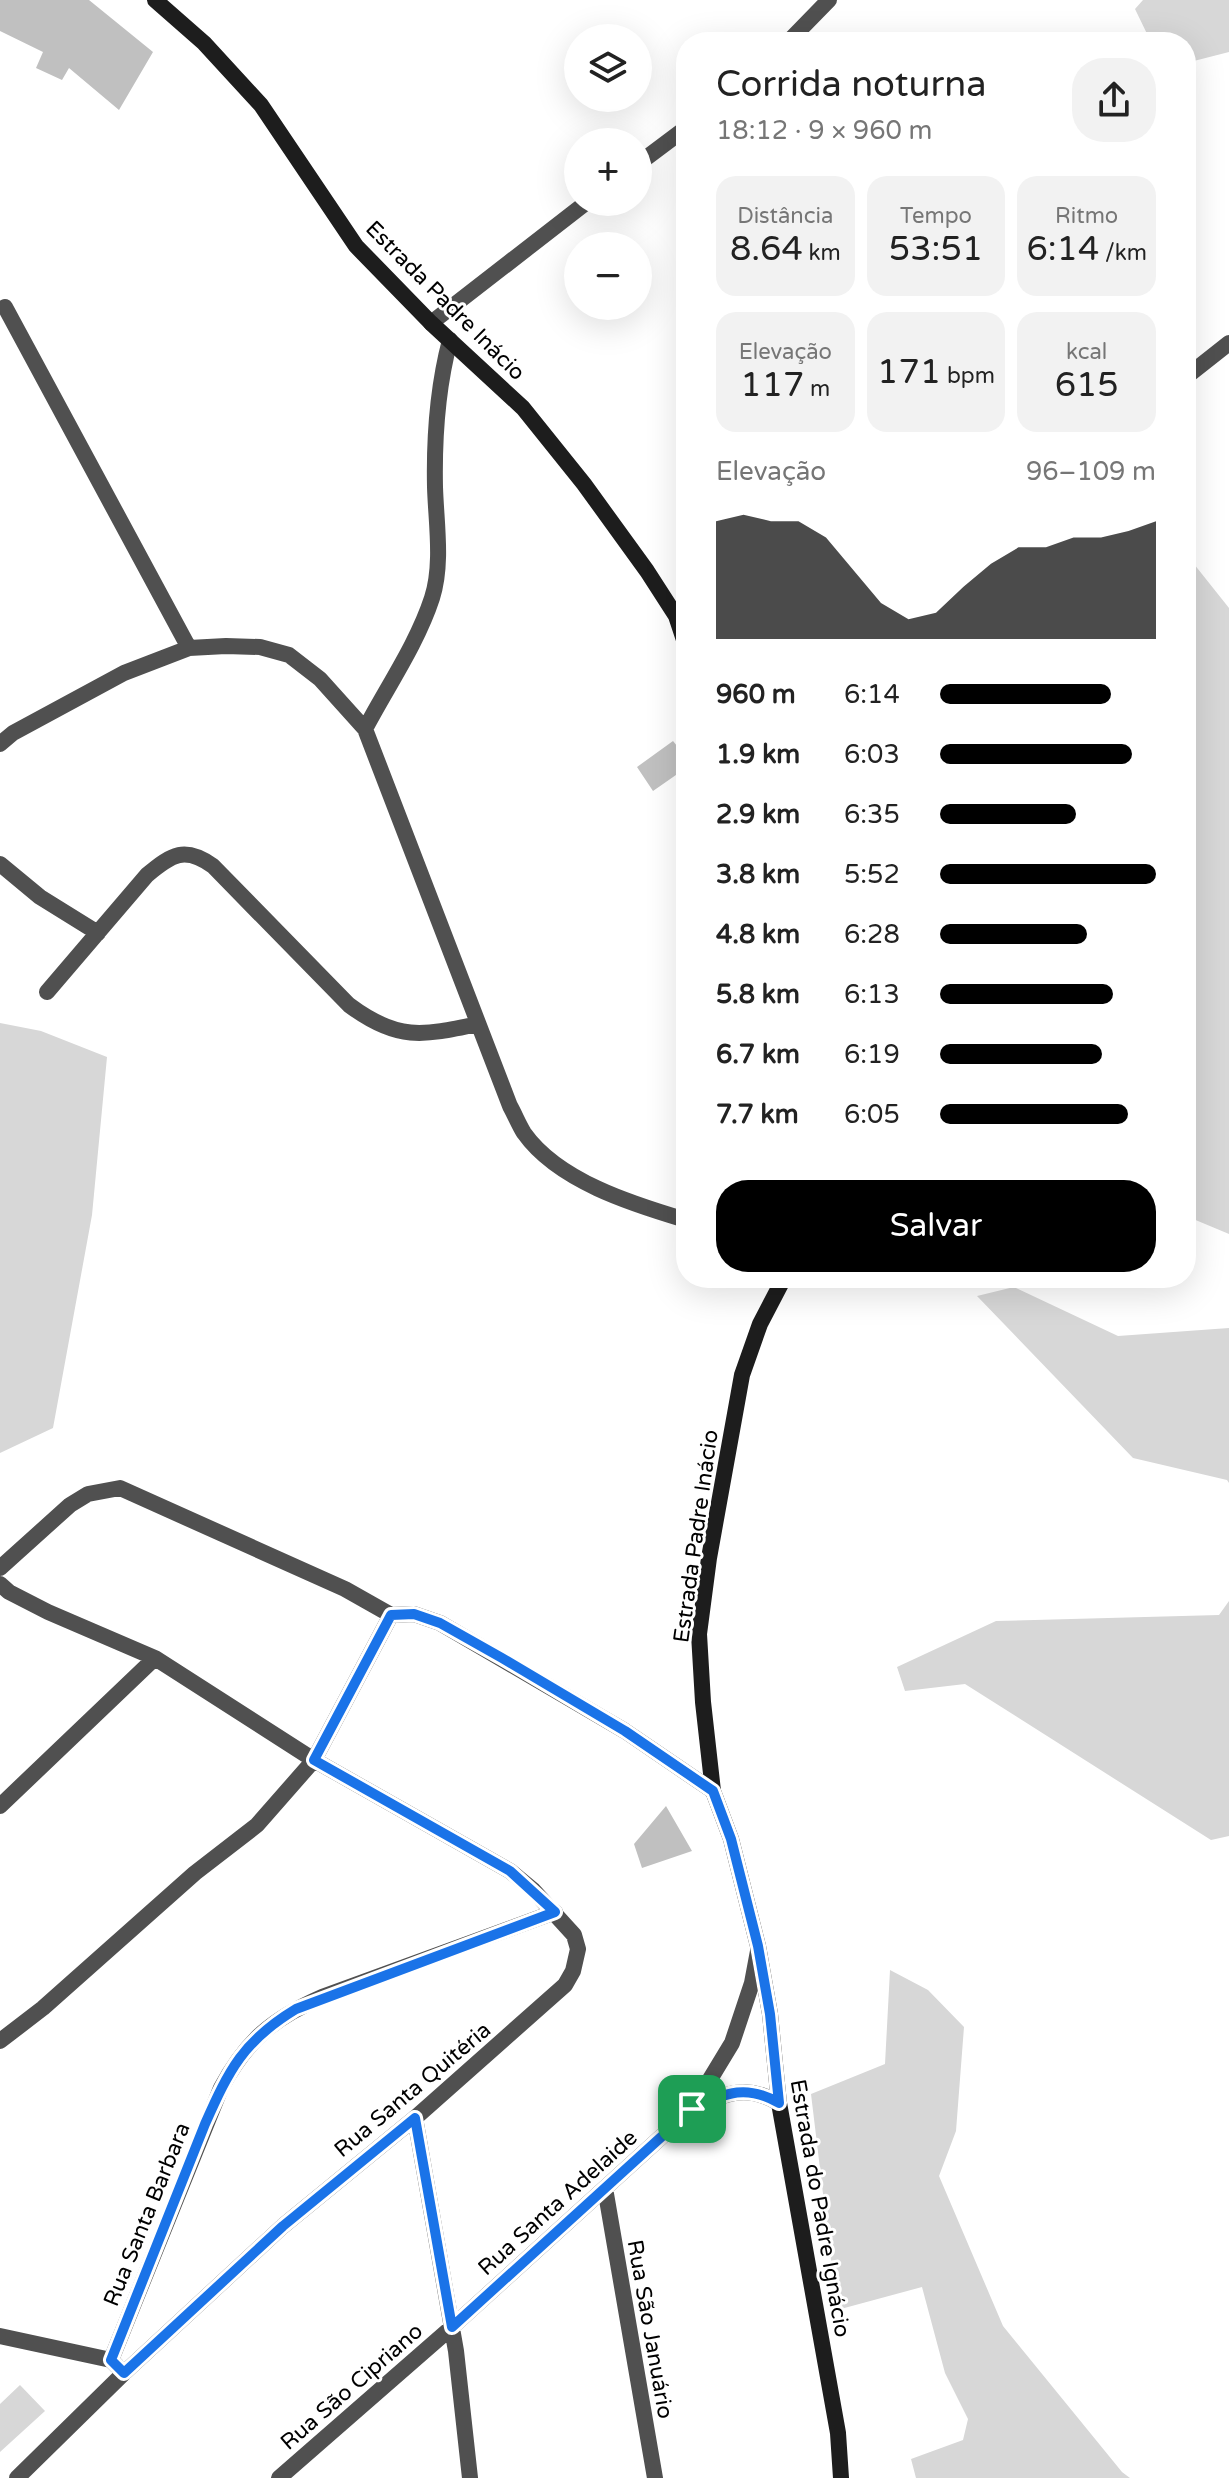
<!DOCTYPE html>
<html lang="pt">
<head>
<meta charset="utf-8">
<style>
	:root { --surface:#fff; --page:#f2f2f2; --text:#222; --muted:#767676; --accent:#000 }
	body { margin:0; font-family:"Varela Round",sans-serif; background:var(--page); color:var(--text); height:100vh; display:flex; flex-direction:column; font-size:30px; white-space:nowrap }
	* { box-sizing:border-box; margin:0 }
	p { font-size:26px; color:var(--muted) }
	.icon { flex:none; width:44px; height:44px; fill:none; stroke:currentColor; stroke-width:2; stroke-linecap:round; stroke-linejoin:round }
	.map { position:relative; flex:1; overflow:hidden }
	.panel { position:absolute; left:676px; top:32px; width:520px; height:1256px; display:flex; flex-direction:column; background:var(--surface); border-radius:32px; box-shadow:0 8px 32px #0002 }
	.panel>* { flex:none }
	.tools { position:absolute; left:564px; top:24px; display:grid; gap:16px }
	.tools a { display:grid; place-items:center; width:88px; height:88px; border-radius:50%; background:var(--surface); box-shadow:0 8px 32px #0002; font-size:40px }
	.pin { position:absolute; display:grid; place-items:center; width:68px; height:68px; color:#fff; margin:-34px; border-radius:16px; box-shadow:0 4px 12px #0006 }
	.round { display:grid; place-items:center; flex:none; width:84px; height:84px; border-radius:32px; background:var(--page) }
	.summary { display:flex; align-items:center; justify-content:space-between; height:136px; padding:0 40px }
	h1 { font-size:36px; font-weight:600; line-height:60px }
	.metrics { display:grid; grid-template-columns:repeat(3,1fr); gap:12px; height:136px; padding:8px 40px }
	.metrics div { display:grid; align-content:center; border-radius:20px; background:var(--page); text-align:center }
	.metrics b { font-size:34px; font-weight:600 }
	.metrics small { font-size:22px; font-weight:400 }
	.metrics p { font-size:22px }
	.chart { height:224px; padding:16px 40px }
	.chart p { display:flex; justify-content:space-between }
	.chart svg { width:100%; height:144px; margin-top:8px; fill:var(--accent); opacity:.7 }
	.action { display:flex; gap:16px; margin-top:auto; padding:16px 40px }
	.action a { flex:1; height:92px; border-radius:32px; background:var(--accent); color:#fff; font-size:32px; font-weight:600; line-height:92px; text-align:center }
	ul { padding:0 40px; list-style:none; font-size:26px }
	li { display:grid; grid-template-columns:128px 96px 1fr; align-items:center; height:60px }
	li i { height:20px; border-radius:10px; background:var(--accent) }
	.map>svg:first-child { display:block }
	.green { fill:#d7d7d7 }
	.building { fill:#c0c0c0 }
	.lines { fill:none; stroke-linecap:round; stroke-linejoin:round }
	.street { stroke:#505050; stroke-width:16 }
	.secondary { stroke:#1d1d1d; stroke-width:16 }
	.route-casing { stroke:#fff; stroke-width:16 }
	.route { stroke:#1a73e8; stroke-width:10 }
	.labels { text-anchor:middle; stroke-width:6; stroke-linejoin:round; paint-order:stroke }
	.street-label { font-size:22px; fill:#000; stroke:#fff }
</style>
</head>
<body>
<div class="map">
<svg width="1229" height="2478" viewBox="0 0 1229 2478">
	<rect width="100%" height="100%" fill="#fff"/>
	<!-- green -->
	<path class="green" d="M1143,0h86v52l-43,11v-21h-35l-16,-33z
		M1186,554l43,54v626l-43,-18z
		M0,1023l41,8 66,26 -15,158 -39,213 -53,25z
		M1014,1287l104,49 111,-8v155l-2,-3 -94,-22 -156,-162z
		M1229,1601v235l-18,4 -246,-156 -60,7 -8,-24 99,-46 223,-6z
		M890,1970l38,20 36,37 -8,104 -17,45 64,150 119,146 8,6h-214l-5,-19 52,-19 5,-21 -23,-46 -23,-86 -85,23 -26,-216 74,-30z
		M20,2385l25,26 -45,41v-48z"/>
	<!-- building -->
	<path class="building" d="M0,0h89l64,52 -34,58 -50,-42 -7,12 -26,-12 7,-16 -43,-21z
		M673,741l13,16v11l-33,23 -16,-24z
		M666,1806l26,45 -50,17 -8,-24z"/>
	<g class="lines">
		<!-- street -->
		<path class="street" d="M788,42l41,-42
			M638,164l48,-36
			M5,307l184,341
			M431,323l156,-121
			M450,340c-13,49 -16,97 -15,147 1,35 8,77 -3,111 -15,46 -45,89 -67,131l145,377c5,9 9,19 14,27 34,48 108,71 162,87
			M1186,377l43,-34
			M0,744l13,-11 111,-60 65,-25 37,-2 34,1 29,8 31,24 45,50
			M0,864l40,33 58,36
			M47,992l100,-117c25,-21 38,-29 66,-9l136,139c48,36 73,31 129,19
			M0,1568l70,-63 18,-11 32,-6 225,101 46,26 -77,145 -57,65 -62,48 -152,135 -43,33
			M0,1584l9,8 39,20 107,46 159,102 196,111 23,19 41,45 4,14 -5,22 -8,14 -150,133 -132,108 -159,147 -107,105
			M391,1615l23,-1 26,9 185,108 88,60
			M0,1806l155,-148
			M692,2109c33,-15 53,-26 87,-6
			M415,2118l41,233 14,127
			M605,2188l50,290
			M0,2336l111,24 6,6
			M111,2360l110,-272c26,-48 51,-69 101,-91l233,-85
			M279,2478l173,-151 240,-218 40,-66 20,-60 6,-32"/>
		<!-- secondary -->
		<path class="secondary" d="M155,0l49,43 57,62 95,141 75,77 92,85 61,76 63,87 29,45 10,30
			M784,1278l-24,46 -18,51 -33,183 -10,76 4,68 10,89 18,48 27,107 12,68 9,89 59,330 3,45"/>
	</g>
	<g class="lines">
		<defs>
			<path id="route" d="M414,1614l26,9 62,35 123,73 88,60 18,48 27,107 12,68 9,89c-35,-20 -54,-9 -87,6l-240,218 -37,-209 -132,108 -159,147 -13,-13 94,-236c24,-54 38,-83 91,-115l259,-97 -45,-41 -196,-111 77,-145z"/>
		</defs>
		<!-- route casing -->
		<use href="#route" class="route-casing"/>
		<!-- route -->
		<use href="#route" class="route"/>
	</g>
	<g class="labels">
		<!-- street labels -->
		<g class="street-label">
			<text transform="translate(446 300) rotate(45)" y="8">Estrada Padre Inácio</text>
			<text transform="translate(695 1536) rotate(-82)" y="8">Estrada Padre Inácio</text>
			<text transform="translate(412 2089) rotate(-40)" y="8">Rua Santa Quitéria</text>
			<text transform="translate(557 2202) rotate(-42)" y="8">Rua Santa Adelaide</text>
			<text transform="translate(821 2208) rotate(80)" y="8">Estrada do Padre Ignácio</text>
			<text transform="translate(146 2214) rotate(-68)" y="8">Rua Santa Barbara</text>
			<text transform="translate(651 2329) rotate(80)" y="8">Rua São Januário</text>
			<text transform="translate(351 2386) rotate(-41)" y="8">Rua São Cipriano</text>
		</g>
	</g>
</svg>
<div class="tools">
<a><svg class="icon" aria-label="layers" viewBox="0 0 24 24"><path d="M12 4l9 5-9 5-9-5zM3 14l9 5 9-5"/></svg></a>
<a>+</a>
<a>−</a>
</div>
<div class="pin" style="left:692px;top:2109px;background:#1e9e55"><svg class="icon" aria-label="arrive" viewBox="0 0 24 24"><path d="M6 21V4h12l-3 4 3 4H6"/></svg></div>
<section class="panel">
<div class="summary"><div><h1>Corrida noturna</h1><p>18:12 · 9 × 960 m</p></div><a class="round"><svg class="icon" aria-label="share" viewBox="0 0 24 24"><path d="M12 15V3M7 8l5-5 5 5M5 13v7h14v-7"/></svg></a></div>
<div class="metrics">
<div><p>Distância</p><b>8.64<small> km</small></b></div>
<div><p>Tempo</p><b>53:51</b></div>
<div><p>Ritmo</p><b>6:14<small> /km</small></b></div>
</div>
<div class="metrics">
<div><p>Elevação</p><b>117<small> m</small></b></div>
<div><b>171<small> bpm</small></b></div>
<div><p>kcal</p><b>615</b></div>
</div>
<div class="chart"><p><span>Elevação</span>96–109 m</p>
<svg viewBox="0 0 160 44" preserveAspectRatio="none"><path d="M0 44V8L10 6L20 8L30 8L40 13L50 23L60 33L70 38L80 36L90 28L100 21L110 16L120 16L130 13L140 13L150 11L160 8V44z"/></svg>
</div>
<ul>
<li><b>960 m</b>6:14<i style="width:79%"></i></li>
<li><b>1.9 km</b>6:03<i style="width:89%"></i></li>
<li><b>2.9 km</b>6:35<i style="width:63%"></i></li>
<li><b>3.8 km</b>5:52<i style="width:100%"></i></li>
<li><b>4.8 km</b>6:28<i style="width:68%"></i></li>
<li><b>5.8 km</b>6:13<i style="width:80%"></i></li>
<li><b>6.7 km</b>6:19<i style="width:75%"></i></li>
<li><b>7.7 km</b>6:05<i style="width:87%"></i></li>
</ul>
<div class="action"><a>Salvar</a></div>
</section>
</div>
</body>
</html>
